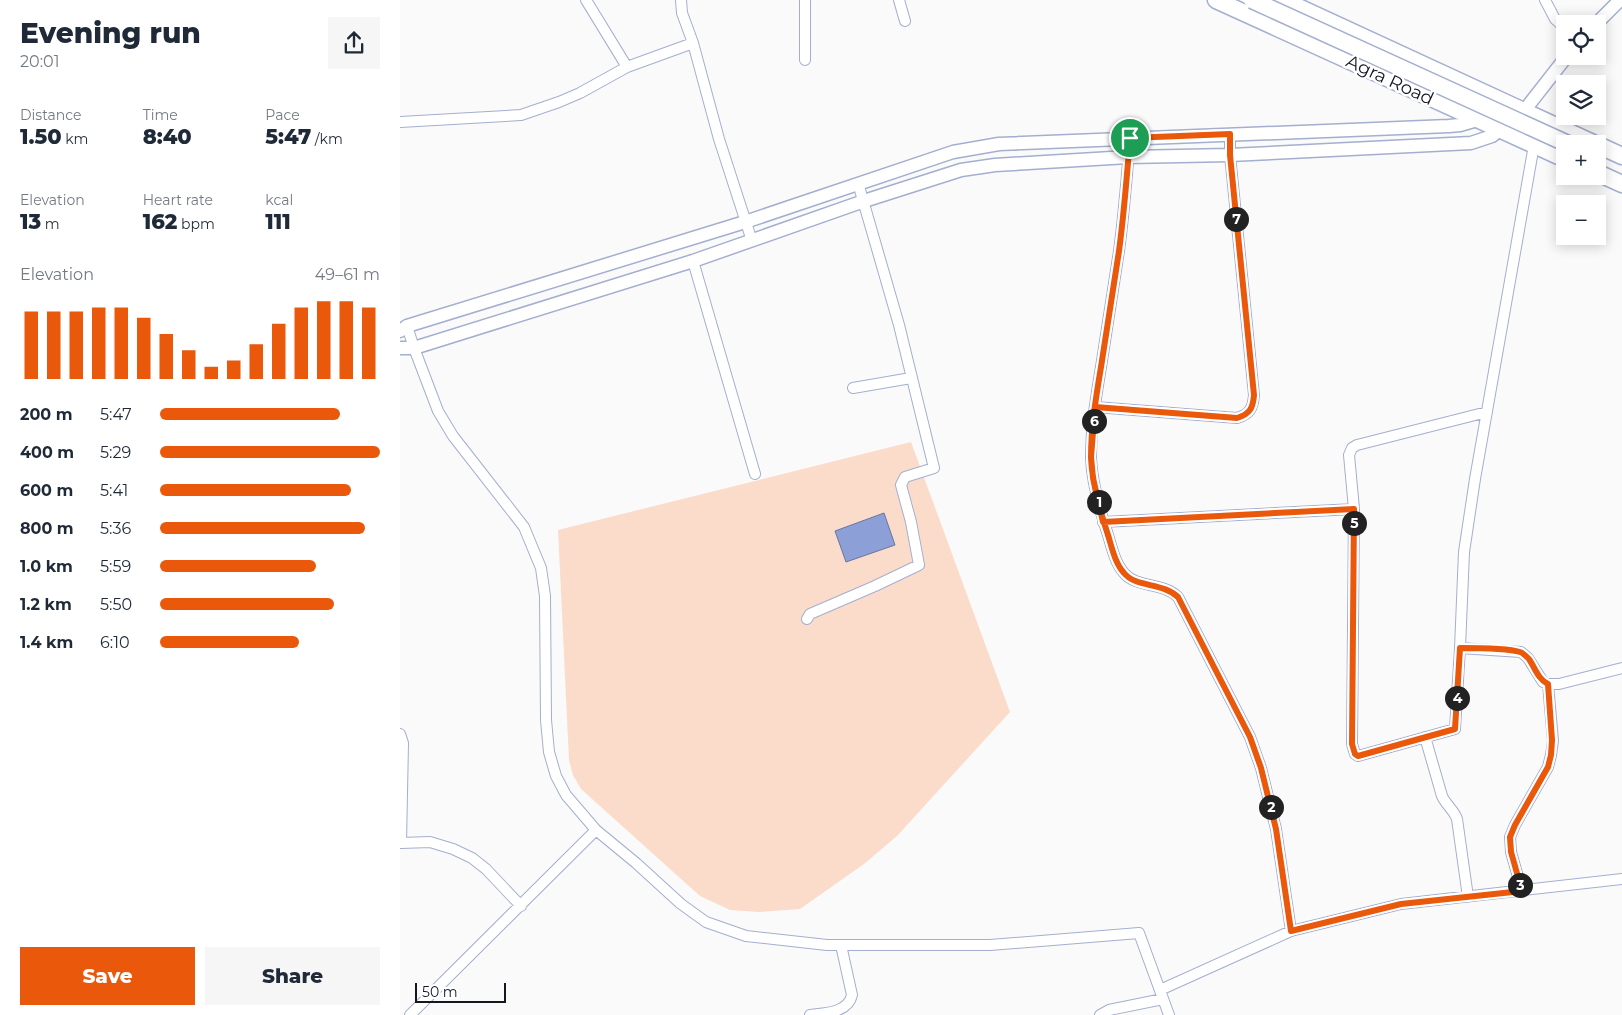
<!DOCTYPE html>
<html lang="en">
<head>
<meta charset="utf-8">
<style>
	:root { --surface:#fff; --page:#f6f6f7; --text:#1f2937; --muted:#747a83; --accent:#ea580c }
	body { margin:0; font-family:Montserrat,sans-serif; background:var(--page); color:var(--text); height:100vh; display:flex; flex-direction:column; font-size:19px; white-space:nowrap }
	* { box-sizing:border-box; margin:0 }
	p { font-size:16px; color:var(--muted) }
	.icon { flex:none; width:28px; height:28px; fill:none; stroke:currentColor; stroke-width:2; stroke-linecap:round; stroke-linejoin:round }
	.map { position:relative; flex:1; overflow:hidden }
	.side { display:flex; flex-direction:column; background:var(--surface); width:400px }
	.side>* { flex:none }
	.controls { position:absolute; left:1156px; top:15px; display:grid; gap:10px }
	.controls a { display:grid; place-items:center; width:50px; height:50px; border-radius:0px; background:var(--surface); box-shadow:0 2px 12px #0003; font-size:25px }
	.scale { position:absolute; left:15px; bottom:12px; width:91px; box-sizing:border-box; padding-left:5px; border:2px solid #131722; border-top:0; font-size:14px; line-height:18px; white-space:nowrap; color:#131722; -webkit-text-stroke:4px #fff; paint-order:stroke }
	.pin { position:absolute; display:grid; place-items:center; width:42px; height:42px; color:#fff; margin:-21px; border:2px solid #fff; border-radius:50%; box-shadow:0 1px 5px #0007 }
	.km { position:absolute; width:25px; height:25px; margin:-12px; border-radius:50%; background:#222; color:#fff; font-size:14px; line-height:25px; text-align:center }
	.round { display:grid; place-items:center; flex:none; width:52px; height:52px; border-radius:0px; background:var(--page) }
	.headline { display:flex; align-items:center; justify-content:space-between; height:85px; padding:0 20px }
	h1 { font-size:28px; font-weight:800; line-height:38px }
	.stats { display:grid; grid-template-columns:repeat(3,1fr); gap:8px; height:85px; padding:5px 20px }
	.stats div { display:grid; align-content:center }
	.stats b { font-size:21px; font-weight:800 }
	.stats small { font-size:14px; font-weight:400 }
	.stats p { font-size:14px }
	.chart { height:140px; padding:10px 20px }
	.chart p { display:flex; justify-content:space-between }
	.chart svg { width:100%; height:90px; margin-top:5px; stroke:var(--accent); stroke-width:6 }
	.cta { display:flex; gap:10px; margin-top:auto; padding:10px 20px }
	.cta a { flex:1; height:58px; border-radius:0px; background:var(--accent); color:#fff; font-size:20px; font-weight:800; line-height:58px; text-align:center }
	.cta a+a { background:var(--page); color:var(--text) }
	ul { padding:0 20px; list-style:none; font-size:16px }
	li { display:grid; grid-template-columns:80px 60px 1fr; align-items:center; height:38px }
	li i { height:12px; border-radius:6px; background:var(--accent) }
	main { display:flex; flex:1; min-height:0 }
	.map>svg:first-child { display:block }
	.green { fill:#fbdcca }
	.water { fill:#8c9fd6; stroke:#6876a0 }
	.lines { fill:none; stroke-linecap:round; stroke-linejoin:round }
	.minor-casing { stroke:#a4afcf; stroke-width:12 }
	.tertiary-casing { stroke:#a4afcf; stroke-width:15 }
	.trunk-casing { stroke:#a4afcf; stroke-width:19 }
	.minor { stroke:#fff; stroke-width:10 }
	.tertiary { stroke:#fff; stroke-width:12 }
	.trunk { stroke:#fff; stroke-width:16 }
	.trunk-bridge-casing { stroke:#a4afcf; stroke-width:19; stroke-linecap:butt }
	.trunk-bridge { stroke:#fff; stroke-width:16 }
	.route-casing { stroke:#fff; stroke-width:10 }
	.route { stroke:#ea580c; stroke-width:6 }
	.labels { text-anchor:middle; stroke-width:5; stroke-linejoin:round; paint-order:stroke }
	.street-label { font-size:18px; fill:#131722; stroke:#fff }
</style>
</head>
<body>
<main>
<section class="side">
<div class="headline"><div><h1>Evening run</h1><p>20:01</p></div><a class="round"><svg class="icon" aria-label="share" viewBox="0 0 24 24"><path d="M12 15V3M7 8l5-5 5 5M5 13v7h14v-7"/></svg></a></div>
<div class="stats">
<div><p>Distance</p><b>1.50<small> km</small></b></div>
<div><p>Time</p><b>8:40</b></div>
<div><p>Pace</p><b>5:47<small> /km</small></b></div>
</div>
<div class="stats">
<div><p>Elevation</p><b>13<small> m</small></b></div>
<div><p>Heart rate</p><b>162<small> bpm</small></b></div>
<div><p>kcal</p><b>111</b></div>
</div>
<div class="chart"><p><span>Elevation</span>49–61 m</p>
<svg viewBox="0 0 160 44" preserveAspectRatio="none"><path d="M5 44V11M15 44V11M25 44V11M35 44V9M45 44V9M55 44V14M65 44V22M75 44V30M85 44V38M95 44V35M105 44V27M115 44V17M125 44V9M135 44V6M145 44V6M155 44V9"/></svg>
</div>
<ul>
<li><b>200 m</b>5:47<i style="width:82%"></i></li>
<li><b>400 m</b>5:29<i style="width:100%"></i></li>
<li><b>600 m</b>5:41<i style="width:87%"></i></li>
<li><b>800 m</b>5:36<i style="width:93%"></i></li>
<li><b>1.0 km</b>5:59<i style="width:71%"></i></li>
<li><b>1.2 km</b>5:50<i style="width:79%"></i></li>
<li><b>1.4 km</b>6:10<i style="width:63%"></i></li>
</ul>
<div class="cta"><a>Save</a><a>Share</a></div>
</section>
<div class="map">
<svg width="1222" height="1015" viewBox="0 0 1222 1015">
	<rect width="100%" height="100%" fill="#fafafa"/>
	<!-- green -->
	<path class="green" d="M511,442l99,270 -113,124 -33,28 -64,45 -41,3 -29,-2 -30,-14 -119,-107 -8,-14 -4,-15 -11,-230z"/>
	<!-- water -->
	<path class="water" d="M484,513l11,32 -49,17 -11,-31z"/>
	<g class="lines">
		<defs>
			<path id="minor" d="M186,0l41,67
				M281,0l1,13 11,30
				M405,0v60
				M499,0l6,21
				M1145,0l10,19 10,9
				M0,122l121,-7 38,-13 21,-9 47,-26 66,-24 26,96 33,102
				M730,138c-3,38 -6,76 -11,113 -6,39 -12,78 -18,116 -5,30 -10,60 -10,91 1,25 9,53 17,77 4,13 7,28 16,38 12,15 39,9 54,24l72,140 11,31 15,61 15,102
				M293,261l62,213
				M7,326l7,22 24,63 15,25 71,91 17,41 4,28 1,124 3,32 7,24 10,19 30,35 40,33 45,41 25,18 40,14 81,9h163l149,-12 30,82
				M453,388l58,-10
				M695,407l142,11c13,-4 16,-10 17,-23l-24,-240v-21
				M1087,412l-130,33 -5,3 -3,7 5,54 -2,235 3,10 3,2 97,-27 5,-81 4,-96 11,-73 59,-334v-4
				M703,522l251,-13
				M407,619l3,-5 65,-28 44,-21 -8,-43 -10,-37 4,-8 29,-9 -35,-143 -41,-142
				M1060,648l61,4 7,6 15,24 5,2h11l63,-16
				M0,734l3,9 -2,100 29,-1 23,7 19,9 14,11 35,37
				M1025,737l17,59c4,9 12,14 15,23l11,78
				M1122,891l-11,-39 -1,-15 5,-12 33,-58 3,-12 2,-14 -5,-57
				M760,990l131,-59 110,-27 221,-25
				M10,1015l186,-185
				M410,1015c15,-2 38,-2 42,-20l-11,-50
				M700,1015l9,-5 54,-11"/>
			<path id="tertiary" d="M1196,24l24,-24
				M0,331l7,-5 338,-104 208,-70 46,-8 450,-18 11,-1 21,-6
				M0,348h14l279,-87 171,-60 97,-31 34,-5 133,-8 102,-2 241,-12 21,-7 32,-25 43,-55"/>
			<path id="trunk" d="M816,0l349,159
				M883,0l312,144
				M1198,145l24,11
				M1198,173l24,11"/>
		</defs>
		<!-- minor casing -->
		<use href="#minor" class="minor-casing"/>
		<!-- tertiary casing -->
		<use href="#tertiary" class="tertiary-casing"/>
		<!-- trunk casing -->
		<use href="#trunk" class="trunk-casing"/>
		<!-- minor -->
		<use href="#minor" class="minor"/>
		<!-- tertiary -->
		<use href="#tertiary" class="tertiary"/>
		<!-- trunk -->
		<use href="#trunk" class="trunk"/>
		<defs>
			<path id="trunk-bridge" d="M852,0l316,144"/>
		</defs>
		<!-- trunk-bridge casing -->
		<use href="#trunk-bridge" class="trunk-bridge-casing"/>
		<!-- trunk-bridge -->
		<use href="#trunk-bridge" class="trunk-bridge"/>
	</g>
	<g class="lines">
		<defs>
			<path id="route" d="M730,138c-3,38 -6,76 -11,113 -6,39 -12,78 -18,116 -5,30 -10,60 -10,91 1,25 9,53 17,77 4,13 7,28 16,38 12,15 38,9 54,24l72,140 11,31 15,61 15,102 110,-27 121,-13 -11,-39 -1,-15 5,-12 33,-58 3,-12 1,-15 -4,-56c-10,-5 -13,-16 -19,-25 -2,-2 -6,-6 -9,-7 -13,-4 -45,-4 -60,-4l-5,81 -97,27 -3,-2 -3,-10 2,-235 -251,13 -10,-44 -2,-21 4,-50 142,11c13,-4 16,-10 17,-23l-24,-240v-21l-100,4"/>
		</defs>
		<!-- route casing -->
		<use href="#route" class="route-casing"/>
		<!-- route -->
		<use href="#route" class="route"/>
	</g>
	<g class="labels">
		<!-- street labels -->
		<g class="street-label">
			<text transform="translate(990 80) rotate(25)" y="6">Agra Road</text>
		</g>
	</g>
</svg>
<div class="controls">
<a><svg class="icon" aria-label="locate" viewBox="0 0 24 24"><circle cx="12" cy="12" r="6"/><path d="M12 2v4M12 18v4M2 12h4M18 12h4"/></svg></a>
<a><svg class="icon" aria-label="layers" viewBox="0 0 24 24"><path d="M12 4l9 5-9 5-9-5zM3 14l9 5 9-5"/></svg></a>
<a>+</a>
<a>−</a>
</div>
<div class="scale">50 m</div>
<div class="pin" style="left:730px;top:138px;background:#1e9e55"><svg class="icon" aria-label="arrive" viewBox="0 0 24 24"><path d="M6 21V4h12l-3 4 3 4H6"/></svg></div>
<b class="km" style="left:699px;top:502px">1</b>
<b class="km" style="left:871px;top:807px">2</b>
<b class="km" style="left:1120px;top:885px">3</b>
<b class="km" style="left:1057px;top:698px">4</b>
<b class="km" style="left:954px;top:523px">5</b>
<b class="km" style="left:694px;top:421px">6</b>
<b class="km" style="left:836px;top:219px">7</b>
</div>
</main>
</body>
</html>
